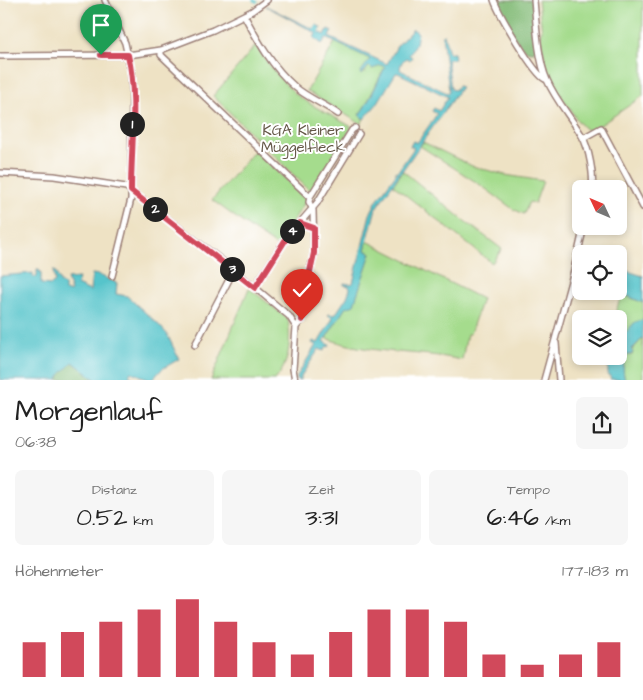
<!DOCTYPE html>
<html lang="de">
<head>
<meta charset="utf-8">
<style>
	:root { --surface:#fff; --page:#f6f6f6; --text:#222; --muted:#767676; --accent:#d1495b }
	body { margin:0; font-family:"Architects Daughter",sans-serif; background:var(--page); color:var(--text); height:100vh; display:flex; flex-direction:column; font-size:19px; white-space:nowrap }
	* { box-sizing:border-box; margin:0 }
	p { font-size:16px; color:var(--muted) }
	.icon { flex:none; width:28px; height:28px; fill:none; stroke:currentColor; stroke-width:2; stroke-linecap:round; stroke-linejoin:round }
	.map { position:relative; height:380px; overflow:hidden }
	.details { display:flex; flex-direction:column; background:var(--surface); flex:1 }
	.details>* { flex:none }
	.needle { width:32px; rotate:314deg }
	.fabs { position:absolute; left:572px; top:180px; display:grid; gap:10px }
	.fabs a { display:grid; place-items:center; width:55px; height:55px; border-radius:8px; background:var(--surface); box-shadow:0 2px 8px #0003; font-size:25px }
	.pin { position:absolute; display:grid; place-items:center; width:42px; height:42px; color:#fff; margin:-51px -21px; border-radius:50% 50% 50% 0; rotate:-45deg; box-shadow:0 0 5px #0007 }
	.pin .icon { rotate:45deg }
	.km { position:absolute; width:25px; height:25px; margin:-12px; border-radius:50%; background:#222; color:#fff; font-size:14px; line-height:25px; text-align:center }
	.round { display:grid; place-items:center; flex:none; width:52px; height:52px; border-radius:8px; background:var(--page) }
	.summary { display:flex; align-items:center; justify-content:space-between; height:85px; padding:0 15px }
	h1 { font-size:28px; font-weight:600; line-height:38px }
	.metrics { display:grid; grid-template-columns:repeat(3,1fr); gap:8px; height:85px; padding:5px 15px }
	.metrics div { display:grid; align-content:center; border-radius:8px; background:var(--page); text-align:center }
	.metrics b { font-size:25px; font-weight:600 }
	.metrics small { font-size:14px; font-weight:400 }
	.metrics p { font-size:14px }
	.chart { height:140px; padding:10px 15px }
	.chart p { display:flex; justify-content:space-between }
	.chart svg { width:100%; height:90px; margin-top:5px; stroke:var(--accent); stroke-width:6 }
	.map>svg:first-child { display:block }
	.green { fill:#a5dc8d; stroke:#787e5c }
	.forest { fill:#84bc78; stroke:#676e52 }
	.water { fill:#57c4cb; stroke:#50727b }
	.lines { fill:none; stroke-linecap:round; stroke-linejoin:round }
	.stream { stroke:#57c4cb; stroke-width:2 }
	.minor-casing { stroke:#9c8078; stroke-width:8 }
	.minor { stroke:#fff; stroke-width:5 }
	.route-casing { stroke:#fff; stroke-width:10 }
	.route { stroke:#d1495b; stroke-width:6 }
	.labels { text-anchor:middle; stroke-width:4; stroke-linejoin:round; paint-order:stroke }
	.park-label { font-size:15px; fill:#655848; stroke:#fff }
</style>
</head>
<body>
<div class="map">
<svg width="643" height="380" viewBox="0 0 643 380">
	<rect width="100%" height="100%" fill="#fff"/>
	<filter id="ink" filterUnits="userSpaceOnUse"><feTurbulence type="fractalNoise" baseFrequency=".02" numOctaves="2"/><feDisplacementMap in="SourceGraphic" scale="10" xChannelSelector="R" yChannelSelector="G"/><feConvolveMatrix kernelMatrix="1 2 1 2 8 2 1 2 1" color-interpolation-filters="sRGB"/></filter>
	<filter id="wash" filterUnits="userSpaceOnUse"><feTurbulence type="fractalNoise" baseFrequency=".0096" numOctaves="4" result="noise"/><feDisplacementMap in="SourceGraphic" scale="20" xChannelSelector="R" yChannelSelector="G"/><feGaussianBlur stdDeviation="1.12" result="paint"/><feColorMatrix in="noise" values="0 0 0 0 0 0 0 0 0 0 0 0 0 0 0 0 0 1.4 0 .05"/><feComposite in="paint" operator="in"/></filter>
	<g filter="url(#wash)">
		<rect width="100%" height="100%" fill="#eee2c4"/>
		<!-- green -->
		<path class="green" d="M538,0h105v96l-50,34h-6c-8,-6 -12,-13 -17,-21 -21,-29 -24,-41 -30,-76l2,-2z
			M335,42l35,17 -7,15 6,-8 4,3 7,-5 5,3c-9,16 -15,33 -26,48l5,4 -3,5 -54,-33z
			M256,45c12,19 27,39 45,53 16,11 34,19 51,29l-41,65 -98,-96z
			M423,142l49,24 33,9 38,6 -8,22 -6,-1 -5,12 -11,-5 -34,-25 -59,-38z
			M255,150l52,49 -30,47 -24,-16 -41,-30z
			M403,171l59,48 40,30 -10,14 -99,-78z
			M367,241l115,58 -12,35h-3l-5,26c-45,-10 -93,-5 -136,-22l20,-31 8,-3 17,-51 -6,-3z
			M249,288l39,31c3,22 2,44 -13,61h-64z
			M622,294l21,9v17l-14,9 -10,11v-21h-6z
			M643,338v42h-18c-3,-10 -2,-16 2,-25h5l1,-3 -2,-1z"/>
		<!-- forest -->
		<path class="forest" d="M496,0h36l5,47 -3,5c-4,0 -8,0 -11,-4 -12,-12 -19,-33 -27,-48z
			M73,362l23,18h-38l2,-5z"/>
		<!-- water -->
		<path class="water" d="M266,6l47,23 3,-5 5,4 -2,4 6,3 3,-6 4,2 -3,6 58,27 10,-18 16,-17 5,4 -2,10 -7,12 3,2 -2,3 -4,-2c-4,3 -6,7 -6,12l47,23 2,-2 -7,-56 2,-1 5,19h5l1,6h-8l4,30 4,1 3,-4 3,1 -85,121 -11,42 6,3 -17,51 -2,2 -6,1 -22,34 6,4 -1,2 -2,-1 -3,5 -5,-2 -18,27v4h-4v-4l19,-31 -4,-2 1,-2 5,2 15,-25 -5,-3 1,-1 6,1 12,-18 3,-8 -1,-3 -5,-1v-2l6,1 3,-1 17,-69 7,-14 19,-26v-3h2l16,-23 -4,-2 3,-5 4,2 20,-29 -5,-3 2,-3 5,3 9,-14 -50,-24h-2l-19,31 -13,15 -5,-4c11,-14 18,-32 26,-48l-5,-2 -7,4 -4,-3 -8,9 -1,-2 10,-14 -44,-21 -4,6 -8,-6 2,-5z
			M37,270h2l2,4v10l10,1 4,-3 -2,-11h2l6,13 4,1v6l3,1 3,-1 -4,-12 12,-1 -2,7 13,6 2,-17 7,1 18,8 -1,11 11,2 31,28 9,10 12,25 -17,10 -10,11 -21,-8 -2,4 9,4h-42l-23,-18 -13,13 -2,5h-58v-104l33,-3v4h4z
			M624,270l19,6v27l-26,-12h2v-9z
			M643,320v18l-12,12 2,2 -2,3h-4c-4,9 -5,15 -2,25l-15,-1 1,-3h-3v-16h-3v-2l2,-2h12v-16l16,-18z"/>
		<g class="lines">
			<!-- stream -->
			<path class="stream" d="M253,0l4,2"/>
		</g>
	</g>
	<g filter="url(#ink)">
		<g class="lines">
			<defs>
				<path id="minor" d="M105,0l20,43 6,28 1,20 -1,108 -19,77
					M494,0c5,14 40,74 51,79
					M534,0c2,22 4,61 13,80 9,21 24,37 35,56 7,12 12,39 10,53
					M244,15c14,26 28,52 51,72 13,11 29,17 43,27
					M161,50v5l149,142
					M0,56l128,-1 33,-5 52,-20 39,-19 15,-11
					M583,138l18,-10 42,79
					M0,173l54,3 72,11 5,4 103,79 55,46 7,11 -3,42 2,11
					M310,197l42,-67 3,-2
					M300,223l14,5
					M255,287l31,-48 31,-36 42,-69
					M296,327l6,-7 4,-30 8,-37 -1,-43 -4,-8 1,-5
					M556,343l3,37
					M195,345l39,-75
					M544,380l29,-106 11,-48"/>
			</defs>
			<!-- minor casing -->
			<use href="#minor" class="minor-casing"/>
			<!-- minor -->
			<use href="#minor" class="minor"/>
		</g>
	</g>
	<g class="lines" filter="url(#ink)">
		<defs>
			<path id="route" d="M101,55h27c10,41 3,93 3,136l124,97 31,-49 14,-16 14,5v25l-8,37 -4,30"/>
		</defs>
		<!-- route casing -->
		<use href="#route" class="route-casing"/>
		<!-- route -->
		<use href="#route" class="route"/>
	</g>
	<g class="labels">
		<!-- park labels -->
		<g class="park-label">
			<text x="303" y="135">KGA Kleiner<tspan x="303" dy="17">Müggelfleck</tspan></text>
		</g>
	</g>
</svg>
<div class="fabs">
<a><svg class="needle" viewBox="-14 -14 28 28"><path d="M0-13l5 13h-10z" fill="#e53935"/><path d="M0 13l5-13h-10z" fill="#767676"/></svg></a>
<a><svg class="icon" aria-label="locate" viewBox="0 0 24 24"><circle cx="12" cy="12" r="6"/><path d="M12 2v4M12 18v4M2 12h4M18 12h4"/></svg></a>
<a><svg class="icon" aria-label="layers" viewBox="0 0 24 24"><path d="M12 4l9 5-9 5-9-5zM3 14l9 5 9-5"/></svg></a>
</div>
<div class="pin" style="left:101px;top:55px;background:#1e9e55"><svg class="icon" aria-label="arrive" viewBox="0 0 24 24"><path d="M6 21V4h12l-3 4 3 4H6"/></svg></div>
<div class="pin" style="left:302px;top:320px;background:#d93025"><svg class="icon" aria-label="check" viewBox="0 0 24 24"><path d="M5 12l5 5 9-10"/></svg></div>
<b class="km" style="left:132px;top:124px">1</b>
<b class="km" style="left:155px;top:209px">2</b>
<b class="km" style="left:232px;top:269px">3</b>
<b class="km" style="left:292px;top:231px">4</b>
</div>
<section class="details">
<div class="summary"><div><h1>Morgenlauf</h1><p>06:38</p></div><a class="round"><svg class="icon" aria-label="share" viewBox="0 0 24 24"><path d="M12 15V3M7 8l5-5 5 5M5 13v7h14v-7"/></svg></a></div>
<div class="metrics">
<div><p>Distanz</p><b>0.52<small> km</small></b></div>
<div><p>Zeit</p><b>3:31</b></div>
<div><p>Tempo</p><b>6:46<small> /km</small></b></div>
</div>
<div class="chart"><p><span>Höhenmeter</span>177–183 m</p>
<svg viewBox="0 0 160 44" preserveAspectRatio="none"><path d="M5 44V27M15 44V22M25 44V17M35 44V11M45 44V6M55 44V17M65 44V27M75 44V33M85 44V22M95 44V11M105 44V11M115 44V17M125 44V33M135 44V38M145 44V33M155 44V27"/></svg>
</div>
</section>
</body>
</html>
